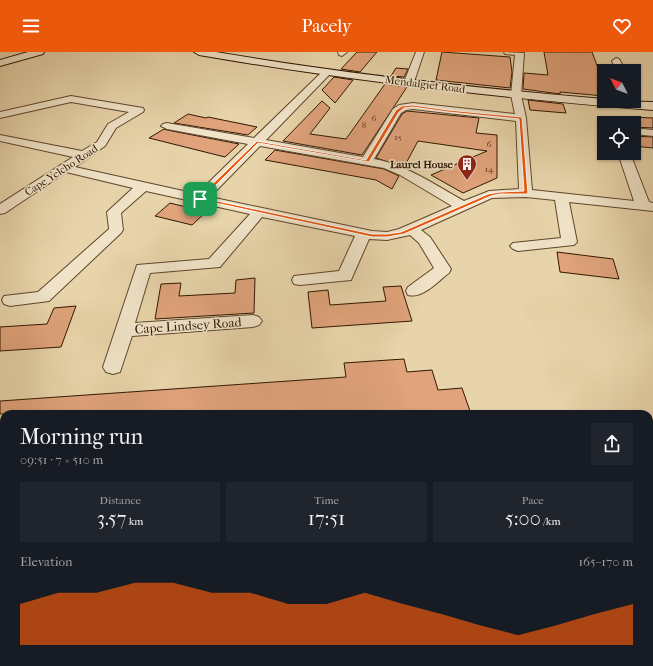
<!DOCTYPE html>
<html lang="en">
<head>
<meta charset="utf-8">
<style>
	:root { --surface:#171b24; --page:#20242c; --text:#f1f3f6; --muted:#9ea1a6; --accent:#ea580c }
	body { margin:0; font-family:"IM FELL French Canon",serif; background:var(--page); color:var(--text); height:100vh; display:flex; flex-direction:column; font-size:15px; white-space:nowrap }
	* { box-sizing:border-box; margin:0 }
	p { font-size:13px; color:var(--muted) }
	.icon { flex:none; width:22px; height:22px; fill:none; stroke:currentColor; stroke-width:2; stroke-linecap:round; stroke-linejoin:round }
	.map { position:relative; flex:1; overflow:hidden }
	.panel { position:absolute; left:0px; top:358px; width:653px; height:256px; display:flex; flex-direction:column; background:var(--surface); border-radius:12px 12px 0 0; box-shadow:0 1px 3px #0004 }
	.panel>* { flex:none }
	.needle { width:26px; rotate:312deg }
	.fabs { position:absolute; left:597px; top:12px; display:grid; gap:8px }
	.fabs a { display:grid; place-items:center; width:44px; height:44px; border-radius:0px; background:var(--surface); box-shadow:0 1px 3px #0004; font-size:20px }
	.pin { position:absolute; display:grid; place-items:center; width:34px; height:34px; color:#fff; margin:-17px; border-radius:8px; box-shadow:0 2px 6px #0006 }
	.round { display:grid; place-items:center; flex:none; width:42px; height:42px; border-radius:0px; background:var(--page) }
	.summary { display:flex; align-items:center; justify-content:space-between; height:68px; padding:0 20px }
	h1 { font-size:22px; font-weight:600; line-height:30px }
	.stats { display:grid; grid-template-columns:repeat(3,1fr); gap:6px; height:68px; padding:4px 20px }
	.stats div { display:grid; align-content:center; border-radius:0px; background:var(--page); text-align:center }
	.stats b { font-size:20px; font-weight:600 }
	.stats small { font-size:11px; font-weight:400 }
	.stats p { font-size:11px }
	.chart { height:112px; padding:8px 20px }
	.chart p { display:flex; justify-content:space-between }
	.chart svg { width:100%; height:72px; margin-top:4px; fill:var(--accent); opacity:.7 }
	header { display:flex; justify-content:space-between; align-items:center; height:52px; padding:0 20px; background:var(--accent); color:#fff; font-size:18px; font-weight:600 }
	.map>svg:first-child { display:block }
	.building { fill:#e0a37b; stroke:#301702 }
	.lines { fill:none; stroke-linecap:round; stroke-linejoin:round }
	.street-casing { stroke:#5e462c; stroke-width:2 }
	.secondary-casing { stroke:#301702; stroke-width:2 }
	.street { fill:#f0e3c8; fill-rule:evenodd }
	.secondary { fill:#f0e3c8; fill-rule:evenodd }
	.route { fill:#ea580c; stroke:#fff; fill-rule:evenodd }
	.labels { text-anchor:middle; stroke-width:3; stroke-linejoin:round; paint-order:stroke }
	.far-number-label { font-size:9px; fill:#5c3a20 }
	.far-street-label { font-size:11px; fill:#301702; stroke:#f0e3c8 }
	.far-poi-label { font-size:11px; font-weight:bold; fill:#301702; stroke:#f0e3c8; text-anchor:end }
	.street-label { font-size:13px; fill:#301702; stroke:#f0e3c8 }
</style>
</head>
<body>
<header><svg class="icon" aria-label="menu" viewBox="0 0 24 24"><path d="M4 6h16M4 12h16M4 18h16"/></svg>Pacely<svg class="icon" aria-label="heart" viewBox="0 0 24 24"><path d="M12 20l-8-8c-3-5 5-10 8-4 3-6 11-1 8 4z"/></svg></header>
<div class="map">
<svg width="653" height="614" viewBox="0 0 653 614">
	<rect width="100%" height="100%" fill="#e8d4aa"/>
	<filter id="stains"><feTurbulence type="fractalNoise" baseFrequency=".005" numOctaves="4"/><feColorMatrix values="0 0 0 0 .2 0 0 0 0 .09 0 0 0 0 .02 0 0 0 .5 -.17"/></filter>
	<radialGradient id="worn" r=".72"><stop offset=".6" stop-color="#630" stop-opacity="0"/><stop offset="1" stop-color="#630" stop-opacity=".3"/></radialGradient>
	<!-- building -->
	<path class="building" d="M357,0h20l-17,20 -19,-3z
		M442,0l68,5 2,15 -2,16 -74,-8z
		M544,0h48l12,32v12l-44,-4v2l-37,-5 1,-16 24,2z
		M396,16l12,1 -4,8 -13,-1z
		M334,25l19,3 -18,23 -13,-13z
		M385,32l22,3 -45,68 -79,-14 39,-40 8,7 -20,26 36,5z
		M528,48l35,4 3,9 -36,-3z
		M407,59l72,7 -3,15 21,2v43l-34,15 -32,-18 56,-24 -69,-10 -14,26 -28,-9 26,-44z
		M188,62l18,4 2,-1 49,10 -9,8 -74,-12z
		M634,65l19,1v10l-19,-1z
		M164,77l3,1 72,14 -14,13 -76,-19z
		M634,84l19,1v11l-19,-2z
		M275,98l109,19 15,7 -7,13 -16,-9 -111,-20z
		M170,151l36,9 -14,13 -37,-9z
		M557,200l56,7 6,20 -59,-7z
		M255,226l-1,35 -99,6 6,-35 20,-1 -2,13 56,-3 1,-13z
		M401,234l11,35 -100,7 -4,-36 20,-2 2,15 56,-4 -3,-14z
		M76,254l-15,41 -61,4v-24l47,-3 7,-16z
		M404,307l3,13 25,-2 6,20 24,-2 9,26h-471v-13l346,-24 -2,-14z"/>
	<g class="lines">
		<defs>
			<path id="street" d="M338,0h9l-5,4 -3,-1z
				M416,0h8l-10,30 -5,3 -3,-1 -2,-2z
				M504,0l20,1 -3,42 5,23 6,72 102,11 -16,-48h12l19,49 4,1v8l-84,-9 8,40 -3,3 -56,6 -5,-2 -3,-3 3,-3 48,-5 -6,-38 -29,-3 -34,1 -71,32 9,7 21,32 -2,4c-11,8 -26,26 -41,22l-2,-4 2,-4 26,-19 -15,-25 -9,-8 -23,5 -18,-1 -18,41 -51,5 -6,-1 -2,-4 2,-4 45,-5 16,-35 -93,-19 -42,50 -70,6 -15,50 118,-8 6,2 3,4 -3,4 -6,2 -121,9 -12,36 -7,2 -7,-2 -3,-5 34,-102 72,-6 41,-45 -104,-23 -25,22 2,17 -2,3 -72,68 -39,5 -6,-2 -2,-4 2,-4 34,-4 71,-63 -2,-17 26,-24 -67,-16 -61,41 -5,1v-10l73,-47 -73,-16v-6l82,16 15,-9 11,-18 21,-12 -58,-10 -71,16v-6l71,-16 72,12 1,2 -1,2 -27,16 -11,18 -30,21 122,27 51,-50 -81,-15 -6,-3 2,-2 4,-1 87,15 70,-68 3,-1 5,3 -2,2 -64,66 97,17 30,-48 6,-4 14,-2 102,11 -4,-19 4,-40 -10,-1zM413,57l103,12 3,68 -30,2 -25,10c-29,-16 -57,-36 -90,-42l27,-46 5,-3zM260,94l124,22 16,7 52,31 -53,23 -12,3 -15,-1 -162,-34z
				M616,6l3,1 7,12h-10l-4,-10z
				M634,76l19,2v6l-19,-2z
				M245,610h30l-1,4h-30z
				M352,610h43l2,4h-43z"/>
			<path id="secondary" d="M28,0h16l-1,2 -43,12v-6z
				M194,0h22c128,22 259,36 388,47v2l49,1v8c-152,-12 -304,-29 -454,-55z"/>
		</defs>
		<!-- street casing -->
		<use href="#street" class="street-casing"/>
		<!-- secondary casing -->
		<use href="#secondary" class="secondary-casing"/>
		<!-- street -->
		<use href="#street" class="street"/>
		<!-- secondary -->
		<use href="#secondary" class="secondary"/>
	</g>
	<!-- route -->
	<path class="route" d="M413,53l35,5 74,7 6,77h-28l-9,2 -87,38 -17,3h-15l-175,-38 60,-58 109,19 30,-50 6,-4zM413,55l35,5 71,7 5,72 -24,1 -12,2 -87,38 -14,2h-15l-169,-36 55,-55 111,19 30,-50 5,-4z"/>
	<!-- icons -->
	<defs>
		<symbol id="building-pin" viewBox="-11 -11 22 30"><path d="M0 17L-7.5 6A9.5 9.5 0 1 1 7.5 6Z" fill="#8f2418" stroke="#f0e3c8"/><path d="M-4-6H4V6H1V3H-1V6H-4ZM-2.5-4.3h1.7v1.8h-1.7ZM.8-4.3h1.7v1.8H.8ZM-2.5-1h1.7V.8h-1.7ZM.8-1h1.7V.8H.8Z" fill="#fff"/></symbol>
	</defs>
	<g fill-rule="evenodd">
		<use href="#building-pin" x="456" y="101" width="22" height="30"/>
	</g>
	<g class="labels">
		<!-- far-number labels -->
		<g class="far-number-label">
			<text x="374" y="69">6</text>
			<text x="364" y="76">8</text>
			<text x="398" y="88">15</text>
			<text x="489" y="95">6</text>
			<text x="489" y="120">14</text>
		</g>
		<!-- far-street labels -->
		<g class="far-street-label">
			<text transform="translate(425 32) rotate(7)" y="4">Mendalgief Road</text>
			<text transform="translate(61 118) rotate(-33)" y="4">Cape Yelcho Road</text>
		</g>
		<!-- far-poi labels -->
		<g class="far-poi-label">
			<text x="453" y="116">Laurel House</text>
		</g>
		<!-- street labels -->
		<g class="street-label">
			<text transform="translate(188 273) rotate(-4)" y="5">Cape Lindsey Road</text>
		</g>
	</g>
	<rect width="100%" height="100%" filter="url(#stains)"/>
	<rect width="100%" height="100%" fill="url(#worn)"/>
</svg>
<div class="fabs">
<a><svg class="needle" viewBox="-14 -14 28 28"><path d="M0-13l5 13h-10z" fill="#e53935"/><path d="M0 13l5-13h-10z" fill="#9ea1a6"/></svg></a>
<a><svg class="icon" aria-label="locate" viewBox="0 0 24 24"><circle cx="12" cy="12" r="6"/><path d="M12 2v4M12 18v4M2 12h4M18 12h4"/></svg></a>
</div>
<div class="pin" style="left:200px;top:147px;background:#1e9e55"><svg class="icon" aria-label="arrive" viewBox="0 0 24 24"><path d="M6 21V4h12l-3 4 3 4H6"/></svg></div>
<section class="panel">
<div class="summary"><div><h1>Morning run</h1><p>09:51 · 7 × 510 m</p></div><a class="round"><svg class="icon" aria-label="share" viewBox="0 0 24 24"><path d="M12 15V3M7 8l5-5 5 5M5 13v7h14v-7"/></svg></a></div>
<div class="stats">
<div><p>Distance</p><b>3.57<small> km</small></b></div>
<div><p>Time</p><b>17:51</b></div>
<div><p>Pace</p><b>5:00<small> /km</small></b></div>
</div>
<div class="chart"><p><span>Elevation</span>165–170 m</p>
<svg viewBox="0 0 160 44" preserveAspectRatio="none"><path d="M0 44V19L10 12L20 12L30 6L40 6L50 12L60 12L70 19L80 19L90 12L100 19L110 25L120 32L130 38L140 32L150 25L160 19V44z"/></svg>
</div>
</section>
</div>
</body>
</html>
